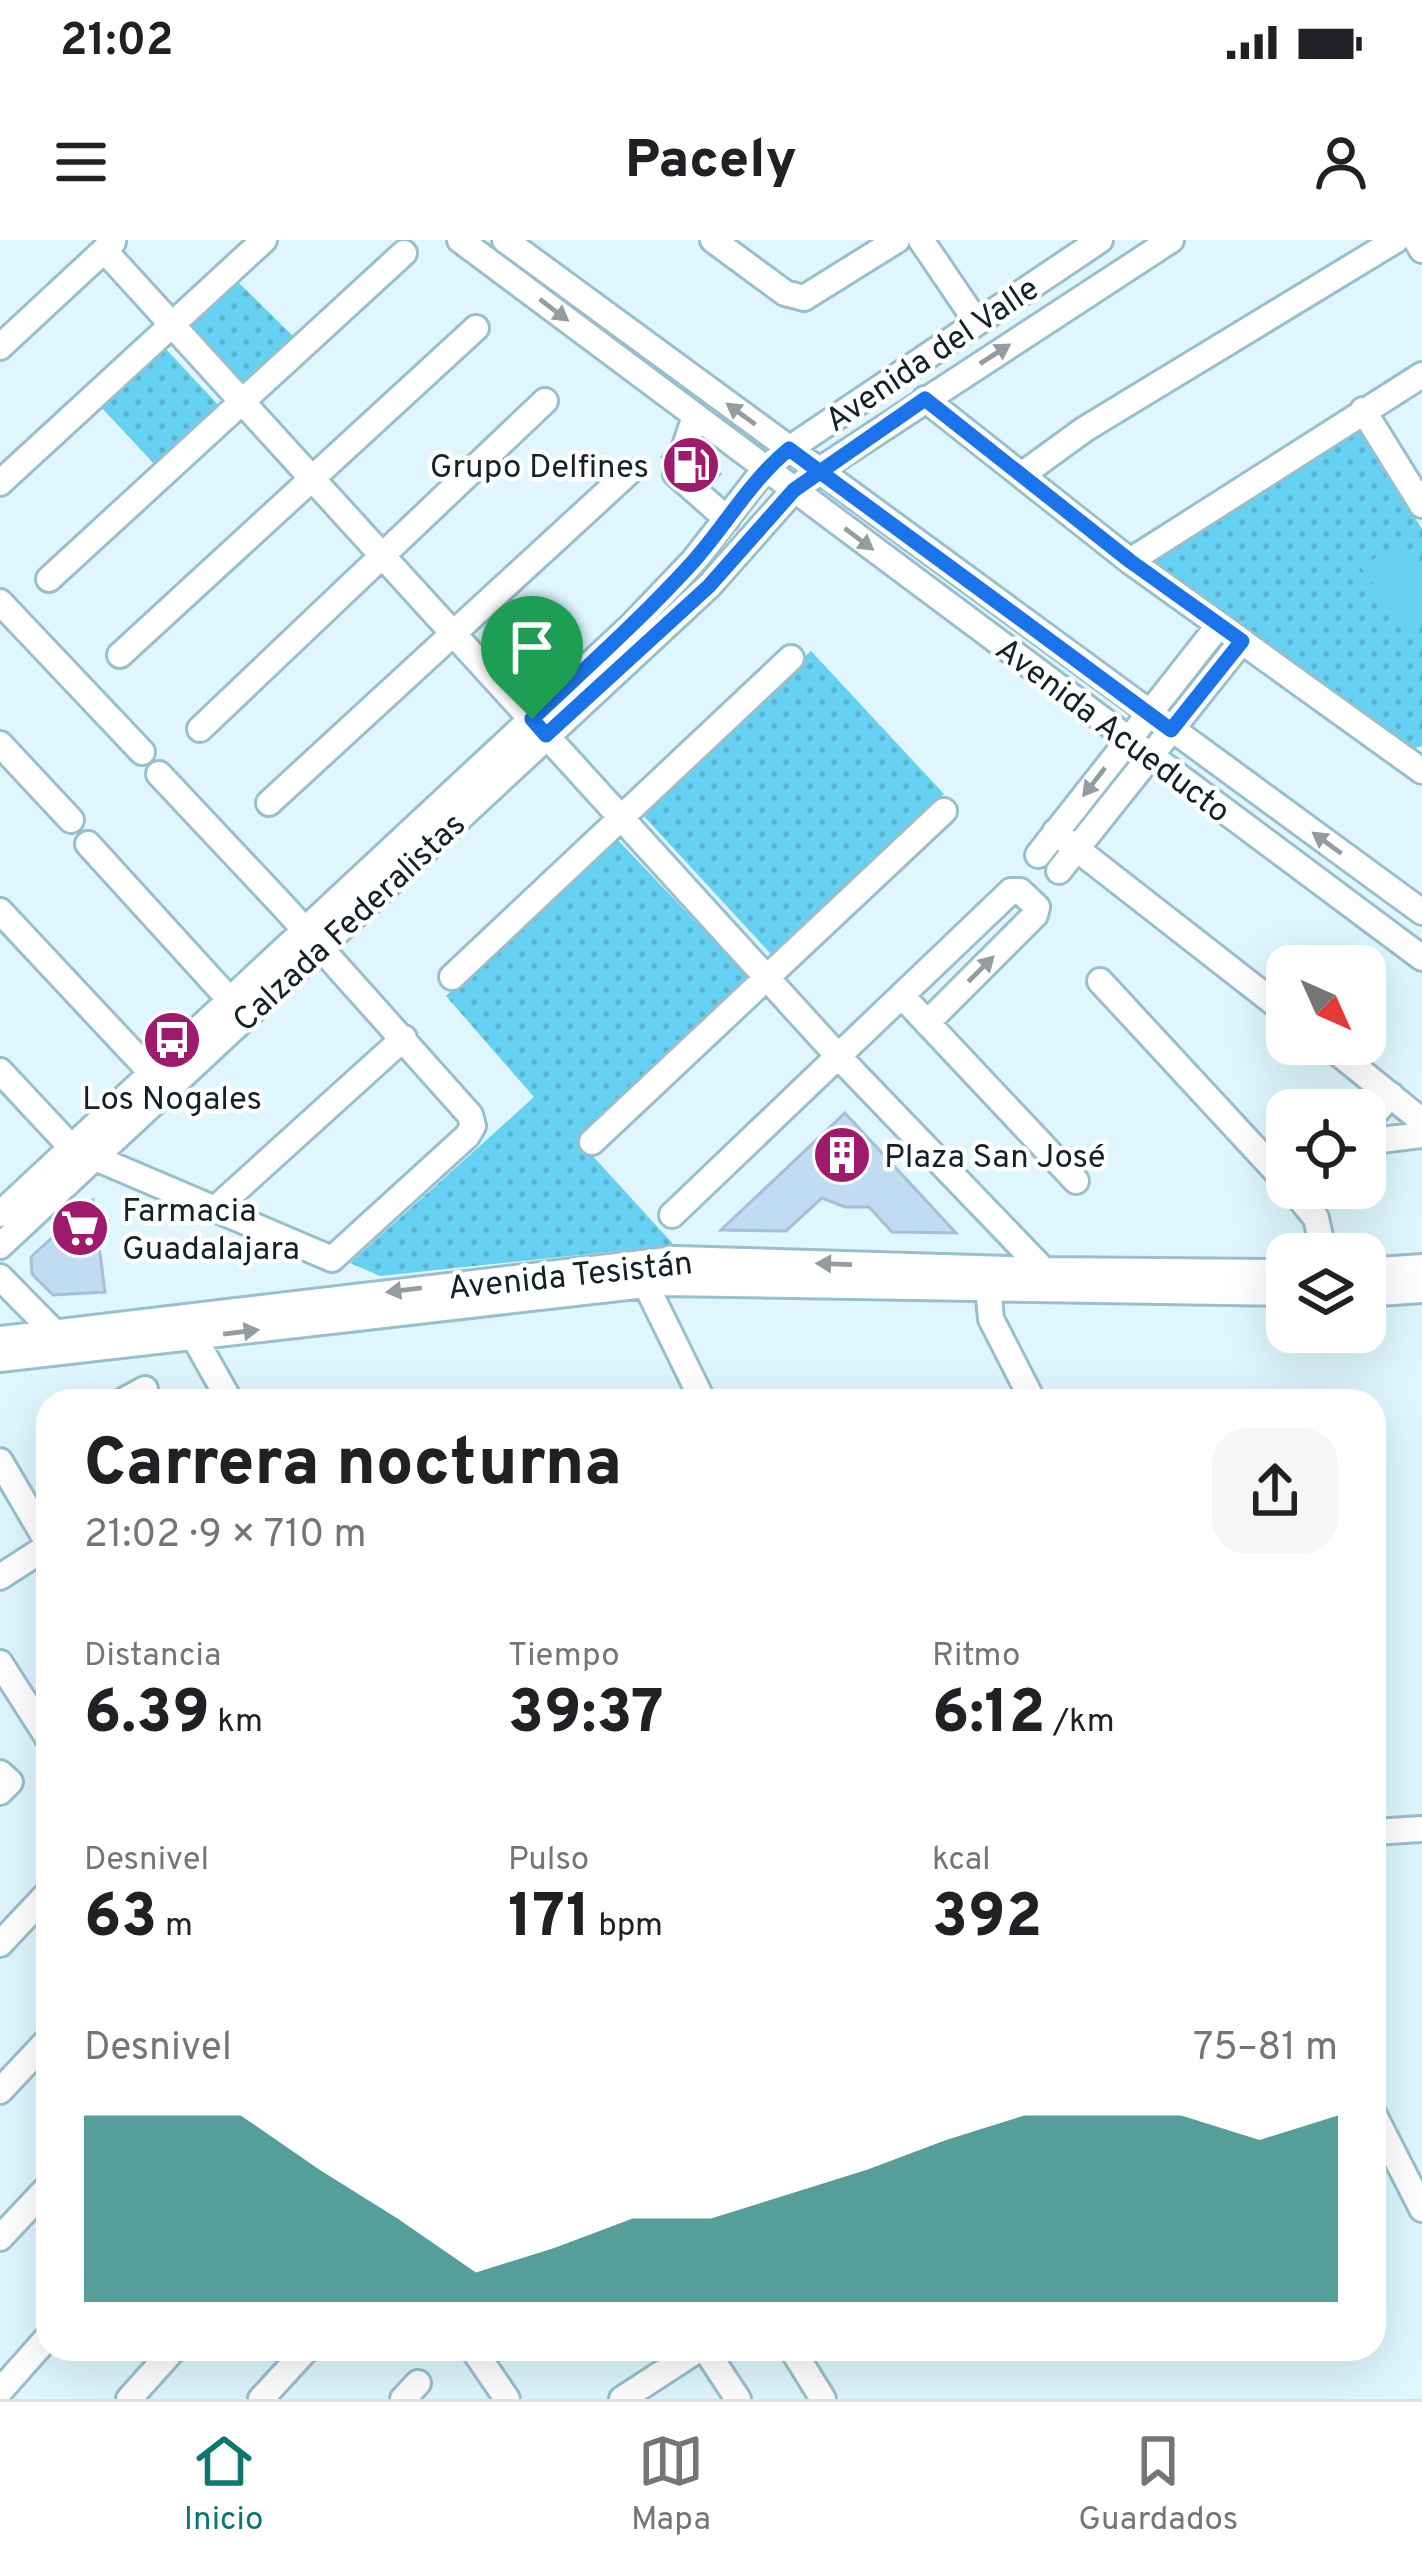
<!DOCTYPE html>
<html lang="es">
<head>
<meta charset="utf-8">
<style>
	:root { --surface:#fff; --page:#f6f6f6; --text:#202124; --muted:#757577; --line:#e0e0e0; --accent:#0f766e }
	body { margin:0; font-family:Overpass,sans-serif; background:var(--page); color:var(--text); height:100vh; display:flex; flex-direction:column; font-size:45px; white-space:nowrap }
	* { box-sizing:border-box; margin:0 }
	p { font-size:39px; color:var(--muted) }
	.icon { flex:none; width:66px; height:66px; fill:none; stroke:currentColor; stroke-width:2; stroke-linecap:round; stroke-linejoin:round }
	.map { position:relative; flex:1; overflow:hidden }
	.panel { position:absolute; left:36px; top:1149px; width:1350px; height:972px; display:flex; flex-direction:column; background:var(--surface); border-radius:36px; box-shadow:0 12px 48px #0002 }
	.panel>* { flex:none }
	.needle { width:78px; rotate:135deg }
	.fabs { position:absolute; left:1266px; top:705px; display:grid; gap:24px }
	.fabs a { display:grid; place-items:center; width:120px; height:120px; border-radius:24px; background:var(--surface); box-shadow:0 12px 48px #0002; font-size:60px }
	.pin { position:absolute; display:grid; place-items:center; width:102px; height:102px; color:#fff; margin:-123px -51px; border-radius:50% 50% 50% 0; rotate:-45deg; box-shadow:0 0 12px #0007 }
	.pin .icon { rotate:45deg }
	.round { display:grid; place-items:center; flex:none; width:126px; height:126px; border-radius:36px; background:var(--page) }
	.summary { display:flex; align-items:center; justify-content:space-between; height:204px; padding:0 48px }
	h1 { font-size:66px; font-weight:800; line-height:90px }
	.stats { display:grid; grid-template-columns:repeat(3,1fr); gap:18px; height:204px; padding:12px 48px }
	.stats div { display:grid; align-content:center }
	.stats b { font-size:60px; font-weight:800 }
	.stats small { font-size:33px; font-weight:400 }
	.stats p { font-size:33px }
	.chart { height:336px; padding:24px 48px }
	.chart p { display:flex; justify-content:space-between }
	.chart svg { width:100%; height:216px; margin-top:12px; fill:var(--accent); opacity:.7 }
	.status { display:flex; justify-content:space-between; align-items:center; height:84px; padding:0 60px; background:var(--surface); direction:ltr }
	.status svg { height:33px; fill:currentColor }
	header { display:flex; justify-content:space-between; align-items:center; height:156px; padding:0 48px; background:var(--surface); font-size:54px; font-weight:800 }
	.menu { display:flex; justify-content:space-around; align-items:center; height:168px; border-top:3px solid var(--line); background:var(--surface); font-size:33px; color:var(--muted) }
	.menu a { display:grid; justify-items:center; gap:6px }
	.menu .active { color:var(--accent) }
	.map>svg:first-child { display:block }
	.green { fill:url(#green-dots) }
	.pitch { fill:#66d0f2 }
	.building { fill:#c1dbf3; stroke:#a5bfd7; stroke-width:3 }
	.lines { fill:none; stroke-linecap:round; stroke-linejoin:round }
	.minor-casing { stroke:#99bfcc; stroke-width:30 }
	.minor { stroke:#fff; stroke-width:24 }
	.oneway { fill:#959c9e }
	.route-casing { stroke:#fff; stroke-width:24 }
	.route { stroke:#1a73e8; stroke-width:15 }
	.labels { text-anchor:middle; stroke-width:9; stroke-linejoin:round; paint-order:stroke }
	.street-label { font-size:33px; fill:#142227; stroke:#fff }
	.poi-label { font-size:33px; fill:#142227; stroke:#fff; text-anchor:start }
</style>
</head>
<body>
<div class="status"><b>21:02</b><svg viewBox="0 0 49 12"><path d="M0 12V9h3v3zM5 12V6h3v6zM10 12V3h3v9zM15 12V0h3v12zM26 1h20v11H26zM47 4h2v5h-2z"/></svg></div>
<header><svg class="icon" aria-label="menu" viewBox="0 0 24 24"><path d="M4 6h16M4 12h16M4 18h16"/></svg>Pacely<svg class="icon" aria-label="person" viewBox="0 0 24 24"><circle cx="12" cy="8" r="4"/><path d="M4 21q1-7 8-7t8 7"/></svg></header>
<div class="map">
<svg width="1422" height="2159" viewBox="0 0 1422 2159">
	<defs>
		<pattern id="green-dots" width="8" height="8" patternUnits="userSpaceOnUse" patternTransform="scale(3)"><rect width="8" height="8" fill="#66d0f2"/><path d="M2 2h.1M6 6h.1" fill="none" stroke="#58b2d0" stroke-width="1.8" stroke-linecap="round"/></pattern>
	</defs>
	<rect width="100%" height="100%" fill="#dff6fe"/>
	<!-- green -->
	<path class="green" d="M233,37l66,65 -58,53 -63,-67z
		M163,106l61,65 -64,59 -61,-65z
		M1357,188l65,101v217l-11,3 -264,-191z
		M811,411l133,143 -173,160 -132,-143z
		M615,597l138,145 -173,160 94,103 -294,31 -30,-13 184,-166 -88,-101z"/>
	<!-- pitch -->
	<path class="pitch" d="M1395,304l27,33v46l-9,7 -52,-62z"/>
	<!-- building -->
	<path class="building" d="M675,200l45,34 -13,17 -45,-34z
		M845,873l111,120 -64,-1 -23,-25h-24l-23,-9 -36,33 -65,-1z
		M93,960l12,92 -52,3 -21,-21 -1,-17z"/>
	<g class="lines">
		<defs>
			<path id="minor" d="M460,0l962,718
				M505,0l917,672
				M713,0l72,53 19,5 93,-58
				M921,0l55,81
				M1416,0l6,10
				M104,10l734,806 222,231
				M0,107l113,-105
				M925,159l205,162 292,210
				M1363,170l59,95
				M695,176l-19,58 51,45
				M1023,234l62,-45 311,-189
				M0,243l264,-243
				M1130,321l292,-186
				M49,339l355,-326
				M0,362l142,150
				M120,415l356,-327
				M200,489l345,-328
				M0,504l71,76
				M269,563l360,-331
				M1055,592l232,181
				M88,604l142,156
				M1038,615l181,-230
				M1059,631l183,-230
				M0,671l162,173
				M452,737l339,-319
				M1100,741l187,202
				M902,756l174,185
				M1327,804l95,77
				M0,831l72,77 260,111 135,-123 6,-10 -3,-11 -186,-208 -125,-133
				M1365,884l26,-29
				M592,902l352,-331
				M1365,902l57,-7
				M1291,948l25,30 8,36
				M214,970l190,-172
				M0,974l630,-587 64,-67 71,-91 24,-20 311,-209
				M672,975l339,-324h9l17,16 -2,8 -108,108
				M0,1006l709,-660 85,-96 24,-19 353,-231
				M1365,1031l57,-4
				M0,1037l54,55
				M646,1045l57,116
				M988,1048l3,31 42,82
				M1365,1054l57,-4
				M187,1085l43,76
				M0,1099l676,-80 369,11 242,2
				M0,1119l663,-76 624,10
				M123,1161l22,-12
				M0,1221l48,82
				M0,1337l48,-31
				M0,1423l48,75
				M0,1533l10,9 -10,10
				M1374,1592l48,-3
				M0,1704l48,-51
				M0,1851l48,-51
				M1374,1875l48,94
				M0,1998l48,-51
				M473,2109l34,50
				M705,2109l33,50
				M792,2109l31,50
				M0,2151l48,-54
				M129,2159l45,-50
				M261,2159l46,-50
				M403,2159l15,-16
				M622,2159l77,-50"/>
		</defs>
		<!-- minor casing -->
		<use href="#minor" class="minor-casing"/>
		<!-- minor -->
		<use href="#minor" class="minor"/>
	</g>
	<!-- one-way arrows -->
	<defs><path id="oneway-solid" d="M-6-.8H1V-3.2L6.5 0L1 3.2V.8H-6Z" transform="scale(3)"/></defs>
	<g class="oneway">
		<use href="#oneway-solid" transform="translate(554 70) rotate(37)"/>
		<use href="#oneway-solid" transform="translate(995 114) rotate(-33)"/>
		<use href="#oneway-solid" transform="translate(741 174) rotate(-144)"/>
		<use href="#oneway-solid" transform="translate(859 299) rotate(37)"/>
		<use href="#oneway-solid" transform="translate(1094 542) rotate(128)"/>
		<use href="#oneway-solid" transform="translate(1327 603) rotate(-144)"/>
		<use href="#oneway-solid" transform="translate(981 729) rotate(-45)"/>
		<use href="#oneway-solid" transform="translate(834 1024) rotate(-178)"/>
		<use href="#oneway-solid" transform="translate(404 1050) rotate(173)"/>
		<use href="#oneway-solid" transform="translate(241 1092) rotate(-7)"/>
	</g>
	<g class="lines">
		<defs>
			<path id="route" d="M532,479l14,16 163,-149 85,-96 131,-91 205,162 112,80 -71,89c-127,-94 -255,-188 -382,-281 -39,32 -63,76 -97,114 -50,55 -106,105 -160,156"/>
		</defs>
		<!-- route casing -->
		<use href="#route" class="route-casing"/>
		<!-- route -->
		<use href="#route" class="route"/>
	</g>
	<!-- icons -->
	<defs>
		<symbol id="fuel-disc" viewBox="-11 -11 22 22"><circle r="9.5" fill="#9d1a6d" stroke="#fff"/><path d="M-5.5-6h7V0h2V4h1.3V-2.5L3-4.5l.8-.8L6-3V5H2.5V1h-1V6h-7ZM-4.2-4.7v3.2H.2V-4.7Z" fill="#fff"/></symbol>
		<symbol id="bus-disc" viewBox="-11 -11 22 22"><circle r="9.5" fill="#9d1a6d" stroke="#fff"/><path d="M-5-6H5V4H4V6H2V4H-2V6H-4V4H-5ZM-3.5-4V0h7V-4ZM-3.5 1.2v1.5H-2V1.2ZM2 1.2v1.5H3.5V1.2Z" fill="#fff"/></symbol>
		<symbol id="building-disc" viewBox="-11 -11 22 22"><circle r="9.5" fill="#9d1a6d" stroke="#fff"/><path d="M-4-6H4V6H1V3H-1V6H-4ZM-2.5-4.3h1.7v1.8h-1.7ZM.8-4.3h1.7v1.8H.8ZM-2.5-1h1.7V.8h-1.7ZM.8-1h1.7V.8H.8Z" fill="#fff"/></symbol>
		<symbol id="supermarket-disc" viewBox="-11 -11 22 22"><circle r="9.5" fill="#9d1a6d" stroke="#fff"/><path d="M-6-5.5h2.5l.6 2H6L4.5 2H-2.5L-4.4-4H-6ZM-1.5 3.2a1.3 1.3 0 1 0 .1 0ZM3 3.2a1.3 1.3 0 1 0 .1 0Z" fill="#fff"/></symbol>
	</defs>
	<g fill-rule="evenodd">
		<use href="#fuel-disc" x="658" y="192" width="66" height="66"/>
		<use href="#bus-disc" x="139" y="767" width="66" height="66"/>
		<use href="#building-disc" x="809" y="882" width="66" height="66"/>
		<use href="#supermarket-disc" x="47" y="955" width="66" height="66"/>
	</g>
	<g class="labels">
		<!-- street labels -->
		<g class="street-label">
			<text transform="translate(931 113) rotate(-34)" y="12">Avenida del Valle</text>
			<text transform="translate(1114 489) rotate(37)" y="12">Avenida Acueducto</text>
			<text transform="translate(348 681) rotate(-43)" y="12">Calzada Federalistas</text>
			<text transform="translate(570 1034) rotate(-6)" y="12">Avenida Tesistán</text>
		</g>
		<!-- poi labels -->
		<g class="poi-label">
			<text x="649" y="237" text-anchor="end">Grupo Delfines</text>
			<text x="172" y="869" text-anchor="middle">Los Nogales</text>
			<text x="884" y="927">Plaza San José</text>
			<text x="122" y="981">Farmacia<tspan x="122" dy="38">Guadalajara</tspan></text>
		</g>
	</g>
</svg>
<div class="fabs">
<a><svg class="needle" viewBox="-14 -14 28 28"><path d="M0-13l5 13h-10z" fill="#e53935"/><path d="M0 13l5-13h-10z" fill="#757577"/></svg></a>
<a><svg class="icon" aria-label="locate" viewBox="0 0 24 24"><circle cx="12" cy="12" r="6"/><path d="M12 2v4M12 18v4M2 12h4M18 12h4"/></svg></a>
<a><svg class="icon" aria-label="layers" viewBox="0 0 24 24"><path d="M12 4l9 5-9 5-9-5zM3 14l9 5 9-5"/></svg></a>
</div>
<div class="pin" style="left:532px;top:479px;background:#1e9e55"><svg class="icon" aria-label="arrive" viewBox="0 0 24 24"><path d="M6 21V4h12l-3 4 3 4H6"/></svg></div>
<section class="panel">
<div class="summary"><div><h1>Carrera nocturna</h1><p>21:02 · 9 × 710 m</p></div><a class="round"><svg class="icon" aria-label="share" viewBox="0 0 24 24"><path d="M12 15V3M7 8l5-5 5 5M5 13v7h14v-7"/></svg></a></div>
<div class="stats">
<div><p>Distancia</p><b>6.39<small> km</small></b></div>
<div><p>Tiempo</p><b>39:37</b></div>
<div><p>Ritmo</p><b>6:12<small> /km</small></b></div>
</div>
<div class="stats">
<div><p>Desnivel</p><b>63<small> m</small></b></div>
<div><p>Pulso</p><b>171<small> bpm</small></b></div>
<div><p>kcal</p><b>392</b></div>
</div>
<div class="chart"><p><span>Desnivel</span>75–81 m</p>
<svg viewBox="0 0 160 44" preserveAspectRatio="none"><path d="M0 44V6L10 6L20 6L30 17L40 27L50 38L60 33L70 27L80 27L90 22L100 17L110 11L120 6L130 6L140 6L150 11L160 6V44z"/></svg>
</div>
</section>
</div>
<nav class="menu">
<a class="active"><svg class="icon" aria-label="home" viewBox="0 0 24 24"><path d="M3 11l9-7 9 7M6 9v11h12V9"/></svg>Inicio</a>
<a><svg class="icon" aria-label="map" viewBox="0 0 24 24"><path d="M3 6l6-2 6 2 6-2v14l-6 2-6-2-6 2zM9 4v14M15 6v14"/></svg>Mapa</a>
<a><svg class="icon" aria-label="saved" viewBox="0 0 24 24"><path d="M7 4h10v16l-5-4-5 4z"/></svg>Guardados</a>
</nav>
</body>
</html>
